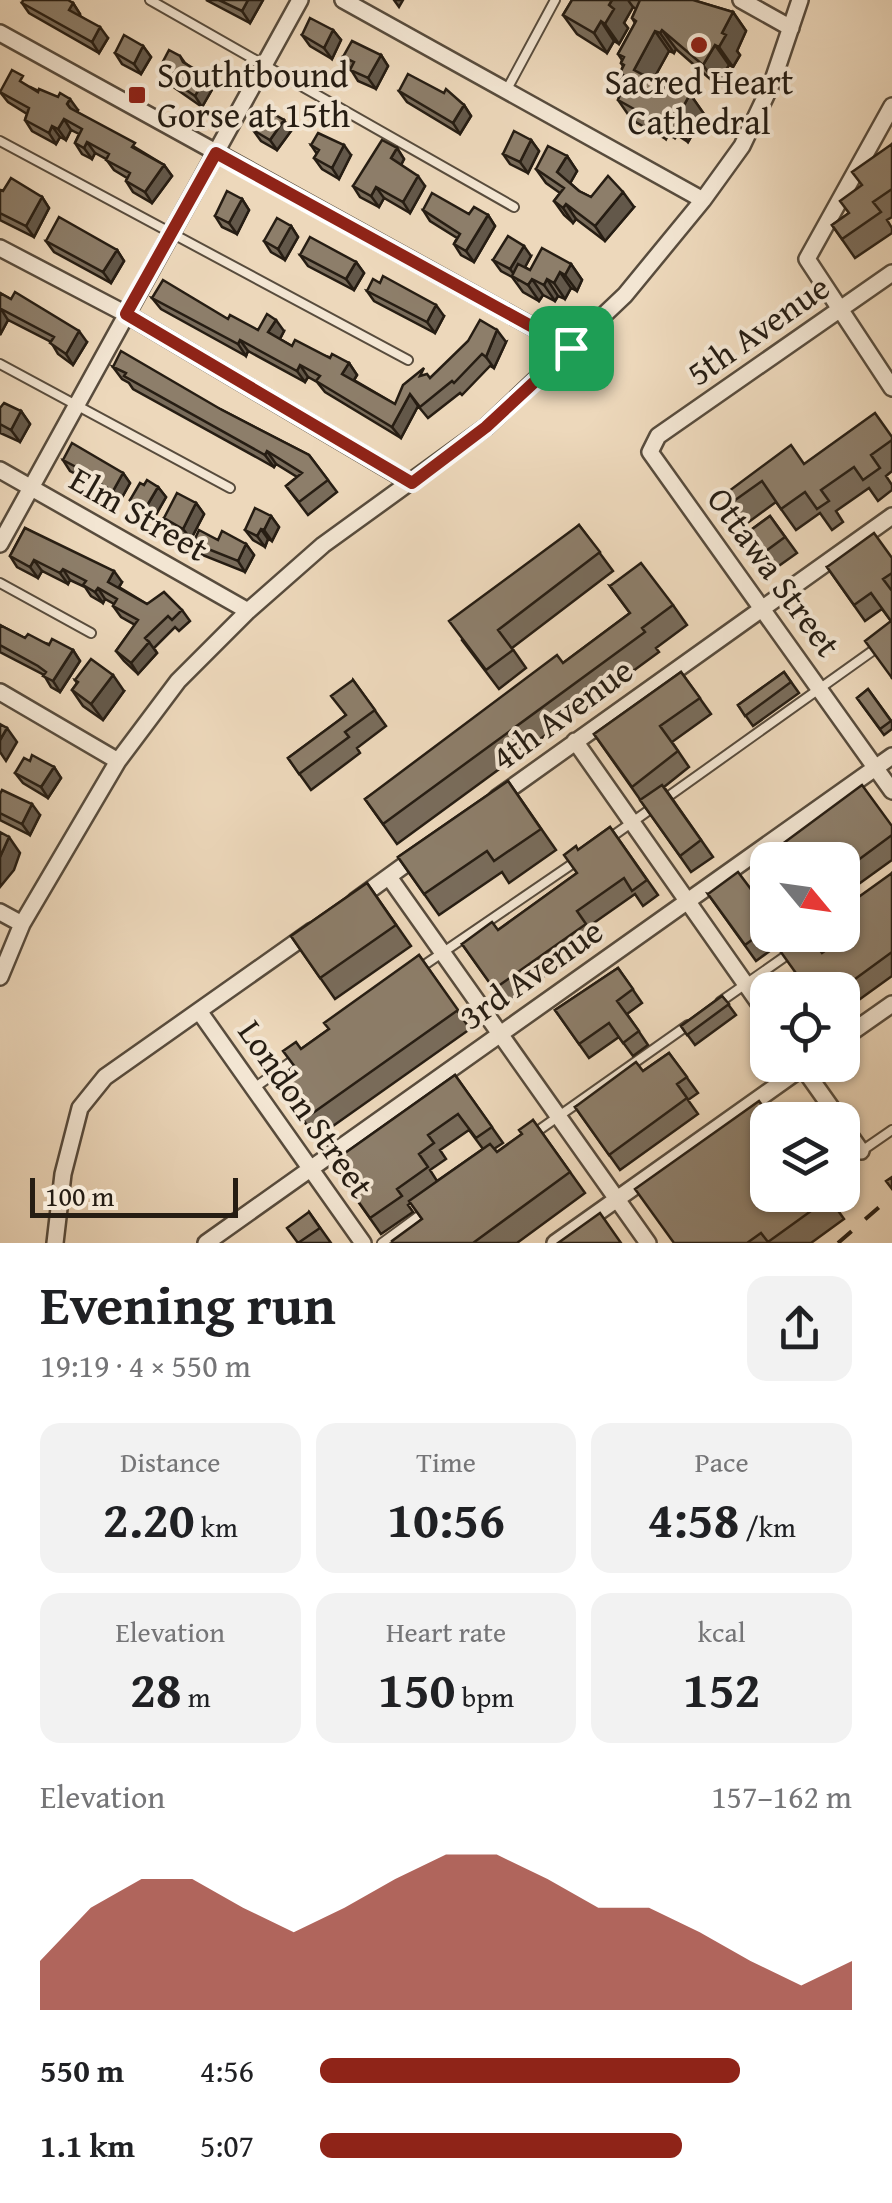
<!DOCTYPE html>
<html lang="en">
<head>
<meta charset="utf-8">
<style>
	:root { --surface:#fff; --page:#f2f2f2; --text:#202124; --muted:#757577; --accent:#8f2418 }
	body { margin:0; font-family:"Gentium Book Plus",serif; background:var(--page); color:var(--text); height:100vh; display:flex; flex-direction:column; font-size:38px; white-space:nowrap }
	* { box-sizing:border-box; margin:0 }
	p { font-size:32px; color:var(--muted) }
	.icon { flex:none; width:55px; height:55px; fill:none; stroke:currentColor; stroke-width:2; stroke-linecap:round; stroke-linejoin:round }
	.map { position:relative; height:1243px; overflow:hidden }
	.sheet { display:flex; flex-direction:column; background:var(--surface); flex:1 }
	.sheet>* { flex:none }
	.needle { width:65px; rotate:119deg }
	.fabs { position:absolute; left:750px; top:842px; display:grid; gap:20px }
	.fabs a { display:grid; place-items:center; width:110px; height:110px; border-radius:20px; background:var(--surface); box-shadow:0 2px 8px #0004; font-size:50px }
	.scale { position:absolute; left:30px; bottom:25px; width:208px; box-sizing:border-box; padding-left:10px; border:5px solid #261d13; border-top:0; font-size:28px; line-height:35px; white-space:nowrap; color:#261d13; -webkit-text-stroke:8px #f3e6d3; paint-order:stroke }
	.pin { position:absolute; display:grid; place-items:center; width:85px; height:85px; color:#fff; margin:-42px; border-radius:20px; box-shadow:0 5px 15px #0006 }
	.round { display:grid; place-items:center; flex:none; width:105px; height:105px; border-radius:20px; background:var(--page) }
	.head { display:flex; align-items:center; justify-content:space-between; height:170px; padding:0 40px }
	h1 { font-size:55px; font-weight:800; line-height:75px }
	.metrics { display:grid; grid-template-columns:repeat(3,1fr); gap:15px; height:170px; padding:10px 40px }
	.metrics div { display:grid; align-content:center; border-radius:20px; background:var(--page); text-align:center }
	.metrics b { font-size:50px; font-weight:800 }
	.metrics small { font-size:28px; font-weight:400 }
	.metrics p { font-size:28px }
	.chart { height:280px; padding:20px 40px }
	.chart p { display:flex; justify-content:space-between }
	.chart svg { width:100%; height:180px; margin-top:10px; fill:var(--accent); opacity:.7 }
	ul { padding:0 40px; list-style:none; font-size:32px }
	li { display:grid; grid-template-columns:160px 120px 1fr; align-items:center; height:75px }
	li i { height:25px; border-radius:12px; background:var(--accent) }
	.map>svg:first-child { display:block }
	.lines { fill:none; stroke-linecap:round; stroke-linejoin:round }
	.service-casing { stroke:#584c3d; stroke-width:12 }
	.minor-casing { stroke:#584c3d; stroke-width:20 }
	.service { stroke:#f3e6d3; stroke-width:8 }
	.minor { stroke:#f3e6d3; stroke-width:15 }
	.rail { stroke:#261d13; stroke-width:4; stroke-dasharray:18 18; stroke-linecap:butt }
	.wall { fill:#796c5b; stroke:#261d13; stroke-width:2.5; fill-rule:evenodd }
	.shaded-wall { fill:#63584a; stroke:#261d13; stroke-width:2.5 }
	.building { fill:#8d7e6a; stroke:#261d13; stroke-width:2.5 }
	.route-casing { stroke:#fff; stroke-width:20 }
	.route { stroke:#8f2418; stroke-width:12 }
	.poi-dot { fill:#8f2418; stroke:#f3e6d3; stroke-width:4 }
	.labels { text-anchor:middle; stroke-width:8; stroke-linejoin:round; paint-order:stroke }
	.poi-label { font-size:35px; fill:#261d13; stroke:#f3e6d3; text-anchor:start }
	.street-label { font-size:35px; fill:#261d13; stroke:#f3e6d3 }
</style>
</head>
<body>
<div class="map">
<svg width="892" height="1243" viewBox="0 0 892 1243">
	<rect width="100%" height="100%" fill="#edd8bb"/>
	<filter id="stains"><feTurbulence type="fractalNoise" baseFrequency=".002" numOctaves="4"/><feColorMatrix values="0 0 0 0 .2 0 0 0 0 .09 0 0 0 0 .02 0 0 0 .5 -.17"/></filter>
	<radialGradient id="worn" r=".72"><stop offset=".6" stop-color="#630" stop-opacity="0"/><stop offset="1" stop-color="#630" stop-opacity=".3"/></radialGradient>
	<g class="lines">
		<defs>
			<path id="service" d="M150,0l364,207
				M506,91l49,-91
				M0,141l408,219
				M0,364l230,124
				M0,583l91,50
				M610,838l282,-201
				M420,968l158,-108
				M720,1002l70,-49
				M254,1088l41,-29
				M532,1135l156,-110
				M863,1150l29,-20
				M382,1243l45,-33"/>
			<path id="minor" d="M343,0l360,200
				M741,0l50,28
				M0,33l571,315
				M892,106l-85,153 85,129
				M0,248l126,66 285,169
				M892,273l-234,163 -8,16 242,339
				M0,470l248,141
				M0,544l300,-544
				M0,692l118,69
				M575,741l193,275
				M497,798l395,-282
				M389,877l259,366
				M355,901l66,-48
				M0,912l22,12
				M0,977l22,-53 96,-163 60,-80 70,-70 75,-66 163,-118 139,-132 78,-95 39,-54 30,-63 28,-83
				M199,1011l164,232
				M842,1039l50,-35
				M801,1065l39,55
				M842,1124l19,27
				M55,1243l8,-69 17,-66 25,-31 207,-146
				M206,1243l686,-487
				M555,1243l251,-178"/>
		</defs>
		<!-- service casing -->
		<use href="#service" class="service-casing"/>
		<!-- minor casing -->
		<use href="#minor" class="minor-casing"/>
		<!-- service -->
		<use href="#service" class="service"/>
		<!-- minor -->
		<use href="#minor" class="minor"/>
		<!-- rail -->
		<path class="rail" d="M838,1243l54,-47"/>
	</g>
	<!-- wall -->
	<path class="wall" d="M206,0h57l-13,23z
		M572,0h121l40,12 13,19 -9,20 3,4 -7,12 -4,-2 -12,20 -41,-36 -2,4 -5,-2 -16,29 19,10 18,4 14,20 -16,28 -11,-7 -2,3 -7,-3 -2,4 -34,-19 -14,-20 1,-2 -5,-7 8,-15 -2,-3 3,-7 -2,-3 1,-3 -4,-6 17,-31 -3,-5 4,-9 -3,-2 -9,16 4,5 -9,16 -5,-3 -7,12 -30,-19 -14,-19z
		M22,3h51l7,11 -1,1 29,23 -9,15 -70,-40z
		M333,30l8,10 -9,19 -22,-13 -8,-11z
		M143,46l8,11 -10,17 -19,-10 -7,-11z
		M381,55l7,11 -12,23 -18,-8 -15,-24z
		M180,56l5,7 29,23 -12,21 -37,-26 -7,-10z
		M30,87l48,23 -1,2 87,53 8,11 -20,27 -19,-11 -7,-11 1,-3 -13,-8 -8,-11 -11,-6 -3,6 -10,-5 -7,-11 4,-9 -8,-4 -5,10 -6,-3 -4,7 -24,-13 -7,-11 2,-6 -19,-12 -8,-10z
		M399,91l45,2 20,12 7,11 -11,18 -53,-32z
		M253,130l38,1 -14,19 -16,-9z
		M531,140l8,11 -11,22 -18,-9 -7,-10z
		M892,144v73l-5,3 5,8v5l-37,25 -23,-33 17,-12 13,-28z
		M311,145l40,10 -12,24 -17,-10 -8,-11 3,-4z
		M397,148l7,11 -3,6 24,21 -15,27 -26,-15 -5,9 -19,-10 -7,-11z
		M567,156l10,15 -7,12 9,8 12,6 43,10 -29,34 -29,-22 -3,4 -9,-8 -10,-14 6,-8 -14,-10 -10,-14z
		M0,190l42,7 7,11 -15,29 -34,-17z
		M242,199l7,11 -12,24 -15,-7 -7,-11z
		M423,210l65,5 7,11 -21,36 -13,-7 -7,-11 3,-6 -27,-17z
		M291,226l7,11 -13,23 -14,-8 -7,-11z
		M46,241l71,9 7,11 -13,22 -57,-31z
		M300,255l56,7 8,11 -10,17 -46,-24z
		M531,256l-6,11 5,3 41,-6 11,16 -5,11 -6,-3 -6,11 -7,-3 -3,5 -12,-6 -4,6 -16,-9 -11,-15 -11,-6 -8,-11z
		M367,291l77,25 -9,17 -61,-32z
		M0,293l87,49 -14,23 -15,-11 -7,-12 -43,-22 -8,15z
		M152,298l76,21 30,11 26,1 -4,8 12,7 57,17 8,12 -3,5 41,24 36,-27 75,-35 -12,26 -4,-2 -28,29 -2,-2 -32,25 -10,-12 -17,32 -76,-46 -8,-10 -9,-5 -3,5 -57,-31 -2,5 -85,-47z
		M113,367l109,43 87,45 28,37 -29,23 -22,-29 11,-9 -21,-13 -2,3 -141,-78 -4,-6 -7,-4z
		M0,408l21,3 9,13 -10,18 -20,-9z
		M892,437v34l-6,5 6,9v5l-14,11 -9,-13 -33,23 7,11 -11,8 -12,-17 -24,17 -20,-28 -30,22 -21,-30 79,-30z
		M63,460l60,13 7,10 -10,18 -21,-11 -4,-6 -25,-13z
		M144,485l14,2 8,10 -13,23 -15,-9 -8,-11z
		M196,503l8,11 -13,25 -20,-10 -7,-11z
		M271,516l8,11 -7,14 -4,-2 -3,8 -12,-7 -8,-10z
		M770,516l27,37 -31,22 -26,-37z
		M579,525l34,46 -101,77 14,20 -27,21 -37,-49z
		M25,528l97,54 -3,5 28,17 35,6 8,11 -11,10 -4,-4 -21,21 3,5 -19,21 -14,-13 -8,-10 19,-26 -14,-8 -8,-11 1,-2 -9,-5 -2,4 -12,-7 -6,-9 -15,-7 -2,4 -26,-13 -4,7 -21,-11 -7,-11z
		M218,540l28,4 8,11 -9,17 -45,-18 -7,-11z
		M892,558v121l-1,-58 -9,-12 -17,12 -38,-54z
		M610,586l63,19 14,20 -31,23 3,4 -262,192 -32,-45 198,-136 67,-50z
		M0,625l25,13 48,12 7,11 -20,31 -9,-5 -7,-12 -44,-23z
		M681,672l30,42 -39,28 17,25 -25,20 49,70 -22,15 -97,-138z
		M784,672l15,21 -46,33 -15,-21z
		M75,680l49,11 -21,29 -20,-14 -11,-16 5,-7z
		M353,680l33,46 -29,22 3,5 -49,37 -23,-32 57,-42z
		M868,689l24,33v7l-8,6 -27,-37z
		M30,761l24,6 7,11 -13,20 -25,-15 -8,-10z
		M508,781l48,69 -47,33 -7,-11 -63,43 -41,-58z
		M0,794l40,21 -10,20 -30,-15z
		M892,826v34l-50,36v-36z
		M610,827l48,68 -15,11 -8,-12 -47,33 9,12 -92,65 -43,-60 36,-14 79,-57 1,-23z
		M892,873v103l-50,36v-22h-34l14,-37 29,-21z
		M367,883l44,63 -76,53 -44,-63z
		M708,894l60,18v23h16l2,4 -30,22z
		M419,955l51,74 -154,109 -36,-51 15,-11v-9l6,-18 28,-20z
		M618,968l24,35 -15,11 21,31 -15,11 -14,-19 -30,21 -34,-48z
		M722,996l14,19 -41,30 -14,-19z
		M669,1053l29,40 -10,7 10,14 -78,56 -45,-63 68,-36z
		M455,1075l48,68 -9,6 3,3 25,-18 11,-14 52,73 -68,50h-124l29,-24 -11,-16 -3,2 5,7 -32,22 -50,-71zM469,1130l14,19 -46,32 -7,-11 16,-11 -6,-9z
		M827,1195l17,24 -33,24h-137z
		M309,1212l22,31h-33z"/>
	<!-- shaded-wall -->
	<path class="shaded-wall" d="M248,0h15l-13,23 -8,-12z
		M394,0h9l-4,7z
		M612,0h16l5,7 -9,16 4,5 -9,16 -14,-20 4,-19z
		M73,3l7,11 -3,6 -8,-10z
		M733,12l13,19 -9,20 3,4 -7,12 -14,-20 3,-14z
		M601,21l13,20 -7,12 -13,-20z
		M100,27l8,11 -9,15 -7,-11z
		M333,30l8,10 -9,19 -8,-11z
		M662,30l14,19 -2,4 -14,-20z
		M655,31l14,20 -21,38 -14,-19z
		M715,45l14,20 -12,20 -14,-20z
		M143,46l8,11 -10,17 -7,-10z
		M381,55l7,11 -12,23 -8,-11z
		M206,76l8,10 -12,21 -7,-11z
		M690,94l14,20 -16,28 -13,-20z
		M70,99l8,11 -3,5 -8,-11z
		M464,105l7,11 -11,18 -7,-11z
		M655,115l13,20 -2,4 -14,-20z
		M663,115l14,20 -2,3 -14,-19z
		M64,119l7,11 -5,10 -8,-11z
		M284,120l7,11 -14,19 -7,-10z
		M52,126l8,11 -4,7 -7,-11z
		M531,140l8,11 -11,22 -8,-11z
		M87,142l8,11 -3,6 -8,-11z
		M344,145l7,10 -12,24 -7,-11z
		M397,148l7,11 -5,10 -8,-11z
		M567,156l10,15 -9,16 -11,-15z
		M164,165l8,11 -20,27 -7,-11z
		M418,176l7,10 -15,27 -7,-11z
		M376,187l8,11 -5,9 -8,-11z
		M623,192l11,15 -29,34 -10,-15z
		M42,197l7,11 -15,29 -8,-11z
		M242,199l7,11 -12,24 -8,-11z
		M566,204l10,15 -3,4 -10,-15z
		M488,215l7,11 -21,36 -8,-11z
		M291,226l7,11 -13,23 -7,-11z
		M524,246l7,10 -13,24 -8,-11z
		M117,250l7,11 -13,22 -8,-11z
		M356,262l8,11 -10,17 -8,-11z
		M571,264l11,16 -5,11 -12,-16z
		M560,272l11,16 -6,11 -11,-16z
		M532,279l11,16 -4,6 -11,-16z
		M547,279l11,17 -3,5 -11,-16z
		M436,305l8,11 -9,17 -8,-11z
		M1,309l7,11 -8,15v-24z
		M276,320l8,11 -7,13 -9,-12z
		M497,330l9,12 -12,26 -8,-11z
		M79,331l8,11 -14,23 -7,-11z
		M240,340l8,11 -2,5 -8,-12z
		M349,363l8,12 -6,10 -9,-11z
		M300,365l8,12 -3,5 -8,-11z
		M410,394l8,12 -17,32 -9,-11z
		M21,411l9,13 -10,18 -9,-12z
		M267,451l9,13 -2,3 -9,-12z
		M123,473l7,10 -10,18 -7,-10z
		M158,487l8,10 -13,23 -8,-11z
		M196,503l8,11 -13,25 -8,-10z
		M271,516l8,11 -7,14 -8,-11z
		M261,529l7,10 -3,8 -8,-11z
		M246,544l8,11 -9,17 -7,-11z
		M34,560l8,11 -4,7 -8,-11z
		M63,569l7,11 -2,4 -8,-11z
		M114,571l8,11 -6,10 -8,-10z
		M98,588l7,11 -2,4 -8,-11z
		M149,642l8,11 -19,21 -7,-11z
		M73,650l7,11 -20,31 -7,-11z
		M113,675l11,16 -21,29 -12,-16z
		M7,728l10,14 -11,19 -6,-9v-12z
		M54,767l7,11 -13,20 -7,-11z
		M32,804l8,11 -10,20 -8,-11z
		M9,837l11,16 -6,17 -14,17v-30z"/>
	<!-- building -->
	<path class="building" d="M23,0h45l5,3 -4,7 31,17 -8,15 -70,-39z
		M219,0h29l-6,11z
		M572,0h40l-3,5 5,4 -9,15 -4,-3 -7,12 -31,-18z
		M640,0h53l40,12 -11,21 4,2 -7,12 -4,-2 -12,20 -41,-35 -2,3 -5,-2 -21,39 38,20 3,-4 15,8 -15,28 -12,-7 -2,4 -6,-4 -3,4 -34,-19 2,-5 -6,-4 9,-16 -3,-2 4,-8 -3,-2 3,-6 -6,-3 18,-33 -4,-3z
		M310,18l23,12 -9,18 -22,-13z
		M124,35l19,11 -9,18 -19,-11z
		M352,41l29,14 -13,23 -18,-8 4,-8 -11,-5z
		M169,50l11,6 3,6 23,14 -11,20 -37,-25z
		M12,70l11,6 -3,5 18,11 1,-3 19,8 2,-4 10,6 -3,5 3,4 65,35 -3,4 32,18 -19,27 -19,-11 4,-8 -24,-13 3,-6 -22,-12 -3,6 -9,-5 7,-14 -18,-10 -6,10 -6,-3 -3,7 -24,-13 4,-12 -29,-16z
		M408,74l36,19 2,-4 18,16 -11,18 -54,-32z
		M265,109l19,11 -14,20 -17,-10z
		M514,131l17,9 -11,22 -17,-8z
		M318,133l26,12 -12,23 -18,-10 5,-8 -8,-5z
		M382,140l15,8 -6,10 27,18 -15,26 -27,-15 -5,9 -18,-10z
		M892,144v45l-19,13 8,10 -39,27 -10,-14 17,-12 -9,-12 22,-16 -10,-13z
		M548,146l19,10 -10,16 22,19 12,6 17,-21 15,16 -28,34 -29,-22 -3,4 -9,-7 10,-13 -28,-19z
		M11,178l31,19 -16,29 -26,-13v-23l3,1z
		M227,191l15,8 -13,24 -14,-7z
		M432,193l37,21 5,-7 14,8 -22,36 -12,-7 6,-10 -37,-24z
		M59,217l58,33 -14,22 -57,-31z
		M277,218l14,8 -13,23 -14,-8z
		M508,236l16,10 -14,23 -17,-9z
		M310,237l46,25 -10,17 -46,-24z
		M542,248l29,16 -6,11 -5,-3 -6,11 -7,-4 -3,6 -12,-6 -4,6 -16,-9 6,-12 12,6z
		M383,276l53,29 -9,17 -60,-31 6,-12 7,4z
		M163,280l65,39 2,-4 28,15 9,-16 9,6 -8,12 24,14 3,-6 35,18 2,-4 17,9 -7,11 53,30 8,-19 21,-17 -4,8 7,-2 3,4 38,-37 12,-21 17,10 -11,27 -4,-3 -28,29 -2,-2 -32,26 -10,-13 -18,33 -76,-46 4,-5 -20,-11 -3,6 -57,-31 -2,4 -86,-46z
		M15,292l64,39 -13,23 -16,-11 4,-6 -53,-28 -1,2v-18l11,6z
		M121,351l101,59 87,45 19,25 -29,22 -13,-16 16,-13 -35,-22 -2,4 -141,-79 2,-3 -13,-6z
		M4,403l17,8 -10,19 -11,-6v-16z
		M875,413l17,24v3l-21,15 9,13 -17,12 -9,-13 -33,23 8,11 -12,8 -12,-17 -24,17 -19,-28 -31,22 -6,-9 66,-49 13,19z
		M72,443l51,30 -10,18 -21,-12 1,-3 -30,-16z
		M147,480l11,7 -13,22 -15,-9 10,-17 4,2z
		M177,493l19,10 -13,26 -19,-11z
		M255,508l16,8 -7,14 -3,-1 -4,7 -12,-6z
		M770,516l15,21 -30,22 -15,-21z
		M579,525l21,27 -102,78 15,20 -27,20 -37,-49z
		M25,528l89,43 -6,11 39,22 17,-12 18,18 -10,10 -4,-4 -23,22 4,4 -18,21 -15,-12 22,-31 -25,-14 4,-7 -19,-11 -3,4 -12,-7 3,-4 -23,-12 -3,4 -26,-13 -4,7 -20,-11z
		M199,530l19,10 4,-9 24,13 -8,17 -45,-18z
		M874,533l18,25v15l-9,6 9,12v87l-27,-37 26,-20 -20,-28 -17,12 -27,-38z
		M641,563l32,42 -31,23 3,4 -262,192 -18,-25 192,-144 6,8 67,-50 -20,-27z
		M0,625l25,13 3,-4 21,11 3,-6 21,11 -20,31 -10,-5 3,-4 -8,-6 -38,-21z
		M91,659l22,16 -22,29 -19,-14 6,-8 -3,-2z
		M681,672l19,26 -40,28 18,25 -46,36 -38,-53z
		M784,672l7,10 -46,34 -7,-11z
		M353,680l22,30 -30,22 4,5 -50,37 -11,-16 58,-43 -15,-19z
		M868,689l23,32 -11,8 -23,-31z
		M0,724l7,4 -7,12z
		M32,755l22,12 -13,20 -26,-14 9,-15 6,3z
		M508,781l33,48 -47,32 -7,-10 -63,43 -26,-37z
		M662,785l39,55 -21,16 -40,-56z
		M862,785l30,41v9l-50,37v-12h-74v6l-6,-7z
		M2,790l30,14 -10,20 -22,-11v-19z
		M610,827l37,53 -15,11 -8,-13 -47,33 9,13 -92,65 -32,-45 30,-22 6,8 79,-57 -13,-18 12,-9 2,4z
		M0,832l9,5 -9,20z
		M738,872l30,40v16l-23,17 -37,-51z
		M892,873v79l-52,38h-32l-30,-42 18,-13h13l13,18 29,-21 -9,-13v-10z
		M367,883l29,42 -76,53 -29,-42z
		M419,955l39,55 -155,110 -23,-33 15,-11 -5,-6 5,-3 -12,-16 13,-9 5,7 28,-20 -5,-6z
		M618,968l15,21 -16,12 22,30 -16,12 -14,-20 -30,21 -24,-34z
		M722,996l7,8 -42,31 -6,-9z
		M669,1053l18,24 -10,7 10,14 -78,57 -34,-48 61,-45 7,9z
		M455,1075l37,52 -16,11 -18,-24 -30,21 6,8 -15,11 9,13 -31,22 5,7 -32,22 -39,-55z
		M759,1101l14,19h-5v75h59l2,3 -61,44 -7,-9 -14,10h-73l-39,-54z
		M533,1120l37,52 -97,71h-80l-1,-2 30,-22 -13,-18 81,-57 7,8 25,-18 -3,-4z
		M892,1177v12l-6,-8z
		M309,1212l11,16 -22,15 -11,-15z
		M600,1213l21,30h-63z"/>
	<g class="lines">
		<defs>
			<path id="route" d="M216,153l355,195 -85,79 -74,56 -286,-169z"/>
		</defs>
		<!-- route casing -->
		<use href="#route" class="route-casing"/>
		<!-- route -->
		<use href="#route" class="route"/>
	</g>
	<!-- markers -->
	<g class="poi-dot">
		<circle cx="699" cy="45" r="10"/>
		<rect x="127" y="85" width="20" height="20" rx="5"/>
	</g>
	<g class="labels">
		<!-- poi labels -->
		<g class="poi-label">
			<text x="157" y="87">Southtbound<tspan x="157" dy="40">Gorse at 15th</tspan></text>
			<text x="699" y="94" text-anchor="middle">Sacred Heart<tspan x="699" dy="40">Cathedral</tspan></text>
		</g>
		<!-- street labels -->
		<g class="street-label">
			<text transform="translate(758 330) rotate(-35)" y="12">5th Avenue</text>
			<text transform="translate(139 514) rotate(30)" y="12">Elm Street</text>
			<text transform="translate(774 572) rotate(54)" y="12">Ottawa Street</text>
			<text transform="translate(562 714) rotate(-36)" y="12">4th Avenue</text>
			<text transform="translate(531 974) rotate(-35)" y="12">3rd Avenue</text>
			<text transform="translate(306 1109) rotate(55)" y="12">London Street</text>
		</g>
	</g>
	<rect width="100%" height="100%" filter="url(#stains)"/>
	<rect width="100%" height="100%" fill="url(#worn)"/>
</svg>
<div class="fabs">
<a><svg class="needle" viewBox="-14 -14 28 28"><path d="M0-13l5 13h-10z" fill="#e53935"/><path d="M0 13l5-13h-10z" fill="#757577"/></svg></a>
<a><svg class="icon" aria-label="locate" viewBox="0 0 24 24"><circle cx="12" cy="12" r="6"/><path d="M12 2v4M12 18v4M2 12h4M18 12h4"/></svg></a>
<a><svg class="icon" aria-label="layers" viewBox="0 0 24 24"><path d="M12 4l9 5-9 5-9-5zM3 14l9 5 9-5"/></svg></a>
</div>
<div class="scale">100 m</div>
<div class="pin" style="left:571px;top:348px;background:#1e9e55"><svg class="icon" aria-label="arrive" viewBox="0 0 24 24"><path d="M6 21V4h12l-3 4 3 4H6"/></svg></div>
</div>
<section class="sheet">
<div class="head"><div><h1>Evening run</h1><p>19:19 · 4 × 550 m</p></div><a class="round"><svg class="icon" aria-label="share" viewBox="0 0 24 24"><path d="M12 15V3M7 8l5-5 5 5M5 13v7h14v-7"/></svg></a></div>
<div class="metrics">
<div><p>Distance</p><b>2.20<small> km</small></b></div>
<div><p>Time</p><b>10:56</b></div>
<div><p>Pace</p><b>4:58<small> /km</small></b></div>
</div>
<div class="metrics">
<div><p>Elevation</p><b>28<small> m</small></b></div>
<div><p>Heart rate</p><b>150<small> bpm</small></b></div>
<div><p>kcal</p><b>152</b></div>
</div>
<div class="chart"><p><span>Elevation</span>157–162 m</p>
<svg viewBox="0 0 160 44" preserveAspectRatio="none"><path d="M0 44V32L10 19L20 12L30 12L40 19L50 25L60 19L70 12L80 6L90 6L100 12L110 19L120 19L130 25L140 32L150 38L160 32V44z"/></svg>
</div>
<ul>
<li><b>550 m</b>4:56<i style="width:79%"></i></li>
<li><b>1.1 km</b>5:07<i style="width:68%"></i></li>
</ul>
</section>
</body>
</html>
